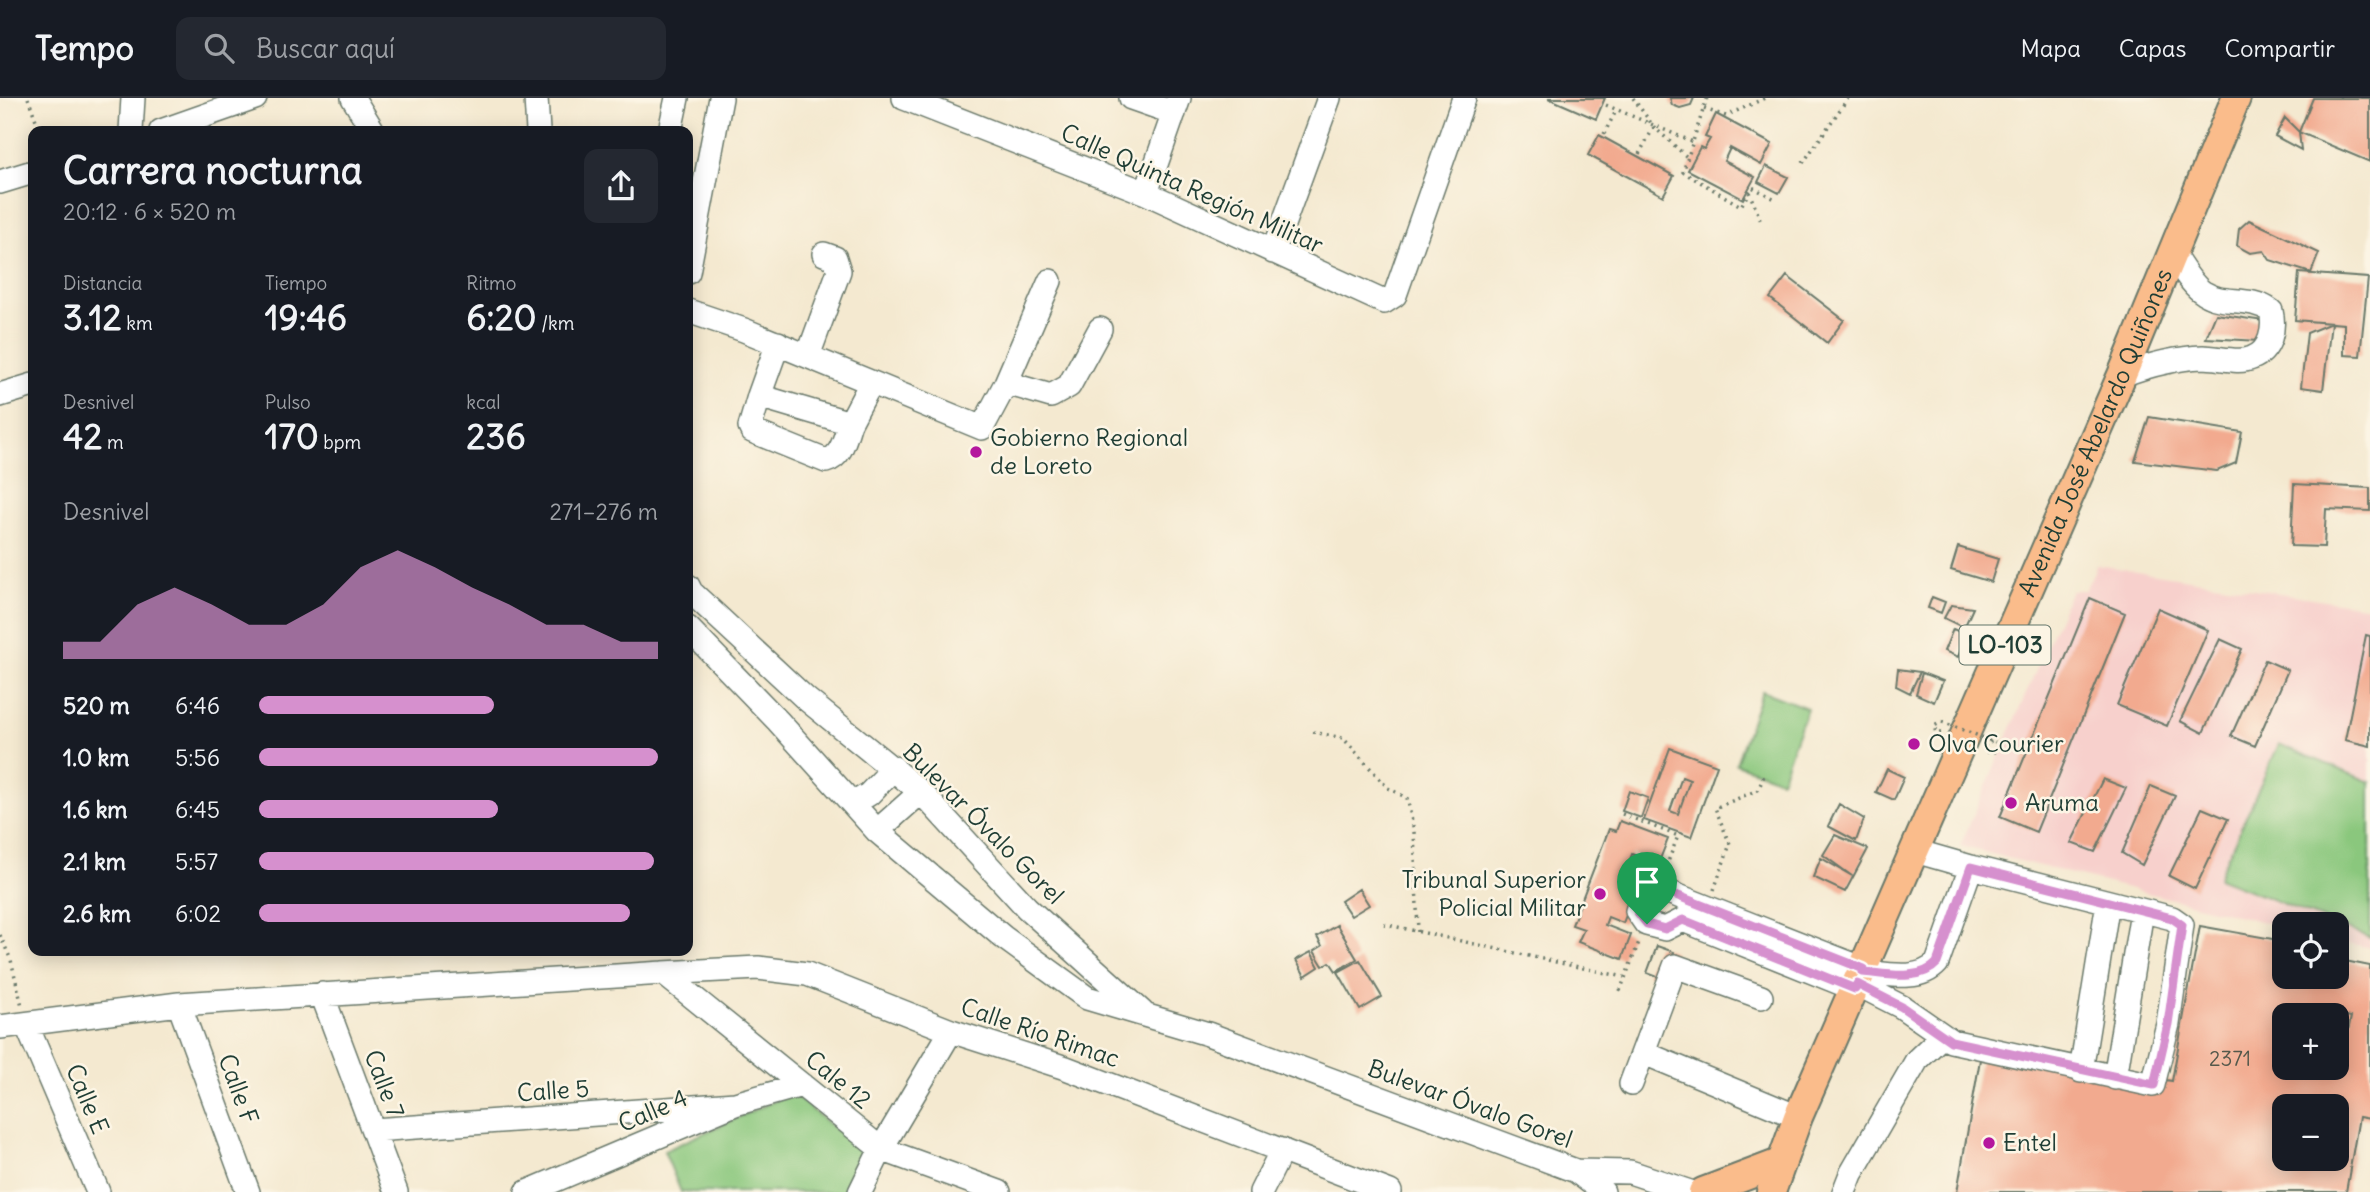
<!DOCTYPE html>
<html lang="es">
<head>
<meta charset="utf-8">
<style>
	:root { --surface:#171b24; --page:#242831; --text:#f1f3f6; --muted:#9ea1a6; --line:#363941; --accent:#d690ce }
	body { margin:0; font-family:Delius,sans-serif; background:var(--page); color:var(--text); height:100vh; display:flex; flex-direction:column; font-size:26px; white-space:nowrap }
	* { box-sizing:border-box; margin:0 }
	p { font-size:23px; color:var(--muted) }
	.icon { flex:none; width:38px; height:38px; fill:none; stroke:currentColor; stroke-width:2; stroke-linecap:round; stroke-linejoin:round }
	.map { position:relative; flex:1; overflow:hidden }
	.drawer { position:absolute; left:28px; top:28px; width:665px; height:830px; display:flex; flex-direction:column; background:var(--surface); border-radius:14px; box-shadow:0 4px 18px #0003 }
	.drawer>* { flex:none }
	.buttons { position:absolute; left:2272px; top:814px; display:grid; gap:14px }
	.buttons a { display:grid; place-items:center; width:77px; height:77px; border-radius:14px; background:var(--surface); box-shadow:0 4px 18px #0003; font-size:35px }
	.pin { position:absolute; display:grid; place-items:center; width:60px; height:60px; color:#fff; margin:-72px -30px; border-radius:50% 50% 50% 0; rotate:-45deg; box-shadow:0 0 7px #0007 }
	.pin .icon { rotate:45deg }
	.round { display:grid; place-items:center; flex:none; width:74px; height:74px; border-radius:14px; background:var(--page) }
	.summary { display:flex; align-items:center; justify-content:space-between; height:119px; padding:0 35px }
	h1 { font-size:38px; font-weight:800; line-height:52px }
	.figures { display:grid; grid-template-columns:repeat(3,1fr); gap:10px; height:119px; padding:7px 35px }
	.figures div { display:grid; align-content:center }
	.figures b { font-size:35px; font-weight:800 }
	.figures small { font-size:19px; font-weight:400 }
	.figures p { font-size:19px }
	.chart { height:196px; padding:14px 35px }
	.chart p { display:flex; justify-content:space-between }
	.chart svg { width:100%; height:126px; margin-top:7px; fill:var(--accent); opacity:.7 }
	ul { padding:0 35px; list-style:none; font-size:23px }
	li { display:grid; grid-template-columns:112px 84px 1fr; align-items:center; height:52px }
	li i { height:18px; border-radius:9px; background:var(--accent) }
	header { display:flex; align-items:center; gap:42px; box-sizing:border-box; height:98px; padding:0 35px; background:var(--surface); border-bottom:2px solid var(--line) }
	header strong { font-size:33px }
	nav { display:flex; gap:38px; margin-inline-start:auto; font-size:24px }
	.search { width:490px; height:63px; background:var(--page); display:flex; align-items:center; gap:18px; box-sizing:border-box; padding:0 24px; border-radius:14px; color:var(--muted); font-size:26px }
	.map>svg:first-child { display:block }
	.built { fill:#f7d0cc }
	.green { fill:#8ac77d; stroke:#548258; stroke-width:2 }
	.building { fill:#f2aa8f; fill-rule:evenodd }
	.lines { fill:none; stroke-linecap:round; stroke-linejoin:round }
	.minor-casing { stroke:#6a796b; stroke-width:26 }
	.major-casing { stroke:#6a796b; stroke-width:32 }
	.path { stroke:#6a796b; stroke-width:3.5; stroke-dasharray:2 5; stroke-linecap:butt }
	.minor { stroke:#fff; stroke-width:23 }
	.major { stroke:#fabc8b; stroke-width:28 }
	.path-bridge { stroke:#6a796b; stroke-width:3.5; stroke-dasharray:2 5; stroke-linecap:butt }
	.route-casing { stroke:#fff; stroke-width:14 }
	.route { stroke:#d690ce; stroke-width:9 }
	.poi-dot { fill:#b5179e; stroke:#fcf5e5; stroke-width:2.5 }
	.labels { text-anchor:middle; stroke-width:5; stroke-linejoin:round; paint-order:stroke }
	.number-label { font-size:21px; fill:#54584b }
	.shield { fill:#fcf5e5; stroke:#617469; stroke-width:2 }
	.shield-label { font-size:23px; font-weight:bold; fill:#1f3d34 }
	.street-label { font-size:24px; fill:#1f3d34; stroke:#fcf5e5 }
	.poi-label { font-size:24px; fill:#1f3d34; stroke:#fcf5e5; text-anchor:start }
</style>
</head>
<body>
<header>
<strong>Tempo</strong>
<div class="search"><svg class="icon" aria-label="search" viewBox="0 0 24 24"><circle cx="10" cy="10" r="6"/><path d="M15 15l6 6"/></svg>Buscar aquí</div>
<nav><a>Mapa</a><a>Capas</a><a>Compartir</a></nav>
</header>
<div class="map">
<svg width="2370" height="1094" viewBox="0 0 2370 1094">
	<rect width="100%" height="100%" fill="#fcf5e5"/>
	<filter id="ink" filterUnits="userSpaceOnUse"><feTurbulence type="fractalNoise" baseFrequency=".0143" numOctaves="2"/><feDisplacementMap in="SourceGraphic" scale="14" xChannelSelector="R" yChannelSelector="G"/><feConvolveMatrix kernelMatrix="1 2 1 2 8 2 1 2 1" color-interpolation-filters="sRGB"/></filter>
	<filter id="wash" filterUnits="userSpaceOnUse"><feTurbulence type="fractalNoise" baseFrequency=".00686" numOctaves="4" result="noise"/><feDisplacementMap in="SourceGraphic" scale="28" xChannelSelector="R" yChannelSelector="G"/><feGaussianBlur stdDeviation="1.57" result="paint"/><feColorMatrix in="noise" values="0 0 0 0 0 0 0 0 0 0 0 0 0 0 0 0 0 1.4 0 .05"/><feComposite in="paint" operator="in"/></filter>
	<g filter="url(#wash)">
		<rect width="100%" height="100%" fill="#f4e9d0"/>
		<!-- built -->
		<path class="built" d="M2097,467l273,42v341l-34,-8v-16h-52v3l-324,-81 111,-256h14z"/>
		<!-- green -->
		<path class="green" d="M1762,593l45,17 -26,72 -45,-16z
			M2279,646l91,38v156l-152,-60z
			M792,995l73,61 -22,38h-162l-17,-41z"/>
		<g id="blocks">
			<!-- building -->
			<path class="building" d="M1548,0h57l-9,21z
				M1670,0h24l-3,7 -11,3 -8,-3z
				M2313,0h57v64l-71,-30 2,18 -26,-14 10,-18 14,14z
				M1716,16l56,30 -11,21 -31,-17 -6,13 31,16 -12,22 -55,-29 12,-23 4,2 6,-10 -5,-2z
				M1599,37l75,41 -11,20 -75,-41z
				M1766,68l22,11 -9,16 -21,-11z
				M2249,122l70,33 -8,20 -41,-13 -6,-9 -14,2 -13,-7 2,-17z
				M2299,175l69,5 -8,78 -16,-1v-31l-49,-4z
				M1787,178l57,44 -17,23 -57,-45z
				M2216,216l48,7 -4,20 -54,-3z
				M2331,225l-8,67 -22,-3 6,-54z
				M2149,319l93,15 -6,31 -19,8 -82,-10z
				M2294,386l76,4v23l-44,-2 -2,38 -33,-1z
				M1958,449l40,12 -7,23 -40,-12z
				M1932,499l13,5 -4,11 -13,-5z
				M2090,500l35,15 -89,219 -36,-15z
				M1951,507l22,3 -9,20 -20,-10z
				M2158,510l50,22 -41,96 -50,-21z
				M1953,531l14,6 -9,22 -14,-6z
				M2366,537l4,1v110l-25,-6z
				M2220,541l22,10 -39,84 -23,-12z
				M2265,562l23,10 -33,76 -24,-10z
				M1898,571l22,3 -10,21 -14,-7z
				M1922,575l21,8 -9,21 -18,-8z
				M1670,650l47,17 -26,72 -47,-17zM1682,679l8,3 -12,34 -8,-3z
				M1887,671l17,8 -10,23 -18,-8z
				M2103,681l23,9 -31,64 -24,-9z
				M2151,688l24,10 -33,69 -20,-12z
				M1629,693l19,7 -7,20 -19,-7z
				M1839,706l25,15 -8,22 -28,-15z
				M2202,710l26,11 -33,70 -26,-13z
				M1620,723l48,18 -10,25 -26,-10 -2,6 15,5 -22,58 -15,-6 -3,8 26,10 -9,24 -44,-17 6,-13 -12,-4 37,-96 7,2z
				M1835,737l33,14 -23,43 -32,-15 8,-19 31,18 -29,-21z
				M1359,791l10,16 -18,11 -10,-15z
				M1337,827l20,34 -21,12 -6,-9 -7,4 -9,-15 8,-5 -5,-9z
				M2200,828l84,15v35h52v-26l6,1 -2,9 30,6v153l-11,-2 -13,75h-389l25,-144 190,33zM2315,912l36,7 -7,33 -8,-1v19h-52v-53h30zM2284,1008h52v52h-52z
				M1657,848l17,6 -11,27 -16,-6z
				M1311,854l8,15 -14,9 -9,-16z
				M1360,862l22,37 -22,13 -22,-38z"/>
		</g>
	</g>
	<g filter="url(#ink)">
		<use href="#blocks" fill-opacity="0" stroke="#6a796b" stroke-width="2"/>
		<g class="lines">
			<defs>
				<path id="minor" d="M353,0l20,33
					M536,0l2,33
					M904,0l242,95 238,109 11,-7 69,-197
					M1131,0l43,15
					M131,33l2,-33
					M161,33l94,-33
					M670,33l7,-33
					M0,84l33,-10
					M1146,95l33,-95
					M1273,154l56,-154
					M688,174l33,-174
					M688,213l56,19 238,98 24,-45 45,13 18,-10 31,-57
					M778,245l-19,53 91,27 21,-40
					M808,258l31,-85 -4,-13 -11,-4
					M2122,277c27,-10 52,-17 81,-18 15,0 36,7 49,1 19,-7 23,-30 19,-47 -22,-16 -47,-5 -67,-18 -13,-8 -22,-26 -31,-38
					M1006,285l44,-102
					M0,297l33,-10
					M759,298l-9,31 2,4 74,30c16,-4 19,-24 24,-38
					M688,488l3,6 114,106 116,94 106,116 115,104
					M688,530l90,93 99,110 126,106 84,61 121,36 368,137 27,21
					M853,706l16,-10 25,-26
					M877,733l44,-39
					M1915,753l56,16
					M663,875l218,176 118,43
					M1857,886l45,23 49,34 202,44 15,-61 14,-99 -10,-7 -201,-51 -34,96c-17,19 -51,11 -74,9
					M1855,891l-172,-69 -18,9 -19,-5 -9,-13 7,-19 14,-4 206,81
					M322,896l74,198
					M179,906l69,188
					M27,928l71,166
					M0,929l179,-23 484,-31 95,-5 49,6 144,57 115,37 324,124
					M1644,955l154,64
					M2081,973l27,-169
					M2115,980l27,-167
					M1631,986l44,-118 86,31
					M374,1032l361,-26
					M1576,1073l54,1 60,20
					M527,1094l208,-88 67,-19
					M860,1094l21,-43 70,-118
					M1261,1094l21,-42
					M1844,1094l7,-18 66,-114 25,-24"/>
				<g id="major">
					<path d="M1703,1094l79,-30"/>
					<path id="s1" d="M1771,1094l27,-75 324,-742 114,-277"/>
				</g>
			</defs>
			<!-- minor casing -->
			<use href="#minor" class="minor-casing"/>
			<!-- major casing -->
			<use href="#major" class="major-casing"/>
			<!-- path -->
			<path class="path" d="M28,0l12,33
				M1633,0l21,29 34,31
				M1707,0l-24,74 58,34 11,-19 25,13
				M1606,7l87,37
				M1704,11l22,7 39,-18
				M1604,36l12,-23
				M1639,56l15,-27
				M1803,65l45,-65
				M1749,94l12,29
				M1313,634l30,6 45,50 19,10 7,33 4,101
				M1941,635h-5l-2,-7 8,-4
				M1991,643l-6,5 4,8 9,-4 -3,-8
				M1622,716l56,22 -14,36
				M1714,792l16,-46 -15,-36 43,-18 6,-14
				M1384,826l240,53
				M0,837l11,25 11,46
				M1620,893l19,-49"/>
			<!-- minor -->
			<use href="#minor" class="minor"/>
			<!-- major -->
			<use href="#major" class="major"/>
			<!-- path-bridge -->
			<path class="path-bridge" d="M1942,624l53,20"/>
		</g>
	</g>
	<g class="lines" filter="url(#ink)">
		<defs>
			<path id="route" d="M1971,769l201,51 10,7 -14,99 -14,61 -203,-44 -49,-34 -45,-23 -2,5 -172,-69 -18,9 -18,-5 -10,-13 7,-19 14,-4 206,81 -1,3c23,2 57,10 74,-9z"/>
		</defs>
		<!-- route casing -->
		<use href="#route" class="route-casing"/>
		<!-- route -->
		<use href="#route" class="route"/>
	</g>
	<!-- markers -->
	<g class="poi-dot">
		<circle cx="976" cy="354" r="7"/>
		<circle cx="1914" cy="646" r="7"/>
		<circle cx="2011" cy="705" r="7"/>
		<circle cx="1600" cy="796" r="7"/>
		<circle cx="1989" cy="1045" r="7"/>
	</g>
	<g class="labels">
		<!-- number labels -->
		<g class="number-label">
			<text x="2230" y="968">2371</text>
		</g>
		<!-- shield labels -->
		<rect class="shield" x="1959.5" y="527.5" width="91" height="39" rx="5"/>
		<g class="shield-label">
			<text x="2005" y="555">LO-103</text>
		</g>
		<!-- street labels -->
		<g class="street-label">
			<text transform="translate(1192 91) rotate(24)" y="8">Calle Quinta Región Militar</text>
			<text dy="8" stroke="none"><textPath href="#s1" startOffset="826">Avenida José Abelardo Quiñones</textPath></text>
			<text transform="translate(983 726) rotate(45)" y="8">Bulevar Óvalo Gorel</text>
			<text transform="translate(1040 935) rotate(19)" y="8">Calle Río Rimac</text>
			<text transform="translate(838 982) rotate(39)" y="8">Cale 12</text>
			<text transform="translate(384 986) rotate(69)" y="8">Calle 7</text>
			<text transform="translate(238 991) rotate(70)" y="8">Calle F</text>
			<text transform="translate(553 993) rotate(-4)" y="8">Calle 5</text>
			<text transform="translate(87 1001) rotate(67)" y="8">Calle E</text>
			<text transform="translate(1470 1006) rotate(20)" y="8">Bulevar Óvalo Gorel</text>
			<text transform="translate(653 1013) rotate(-23)" y="8">Calle 4</text>
		</g>
		<!-- poi labels -->
		<g class="poi-label">
			<text x="990" y="348">Gobierno Regional<tspan x="990" dy="28">de Loreto</tspan></text>
			<text x="1928" y="654">Olva Courier</text>
			<text x="2025" y="713">Aruma</text>
			<text x="1586" y="790" text-anchor="end">Tribunal Superior<tspan x="1586" dy="28">Policial Militar</tspan></text>
			<text x="2003" y="1053">Entel</text>
		</g>
	</g>
</svg>
<div class="buttons">
<a><svg class="icon" aria-label="locate" viewBox="0 0 24 24"><circle cx="12" cy="12" r="6"/><path d="M12 2v4M12 18v4M2 12h4M18 12h4"/></svg></a>
<a>+</a>
<a>−</a>
</div>
<div class="pin" style="left:1647px;top:826px;background:#1e9e55"><svg class="icon" aria-label="arrive" viewBox="0 0 24 24"><path d="M6 21V4h12l-3 4 3 4H6"/></svg></div>
<section class="drawer">
<div class="summary"><div><h1>Carrera nocturna</h1><p>20:12 · 6 × 520 m</p></div><a class="round"><svg class="icon" aria-label="share" viewBox="0 0 24 24"><path d="M12 15V3M7 8l5-5 5 5M5 13v7h14v-7"/></svg></a></div>
<div class="figures">
<div><p>Distancia</p><b>3.12<small> km</small></b></div>
<div><p>Tiempo</p><b>19:46</b></div>
<div><p>Ritmo</p><b>6:20<small> /km</small></b></div>
</div>
<div class="figures">
<div><p>Desnivel</p><b>42<small> m</small></b></div>
<div><p>Pulso</p><b>170<small> bpm</small></b></div>
<div><p>kcal</p><b>236</b></div>
</div>
<div class="chart"><p><span>Desnivel</span>271–276 m</p>
<svg viewBox="0 0 160 44" preserveAspectRatio="none"><path d="M0 44V38L10 38L20 25L30 19L40 25L50 32L60 32L70 25L80 12L90 6L100 12L110 19L120 25L130 32L140 32L150 38L160 38V44z"/></svg>
</div>
<ul>
<li><b>520 m</b>6:46<i style="width:59%"></i></li>
<li><b>1.0 km</b>5:56<i style="width:100%"></i></li>
<li><b>1.6 km</b>6:45<i style="width:60%"></i></li>
<li><b>2.1 km</b>5:57<i style="width:99%"></i></li>
<li><b>2.6 km</b>6:02<i style="width:93%"></i></li>
</ul>
</section>
</div>
</body>
</html>
